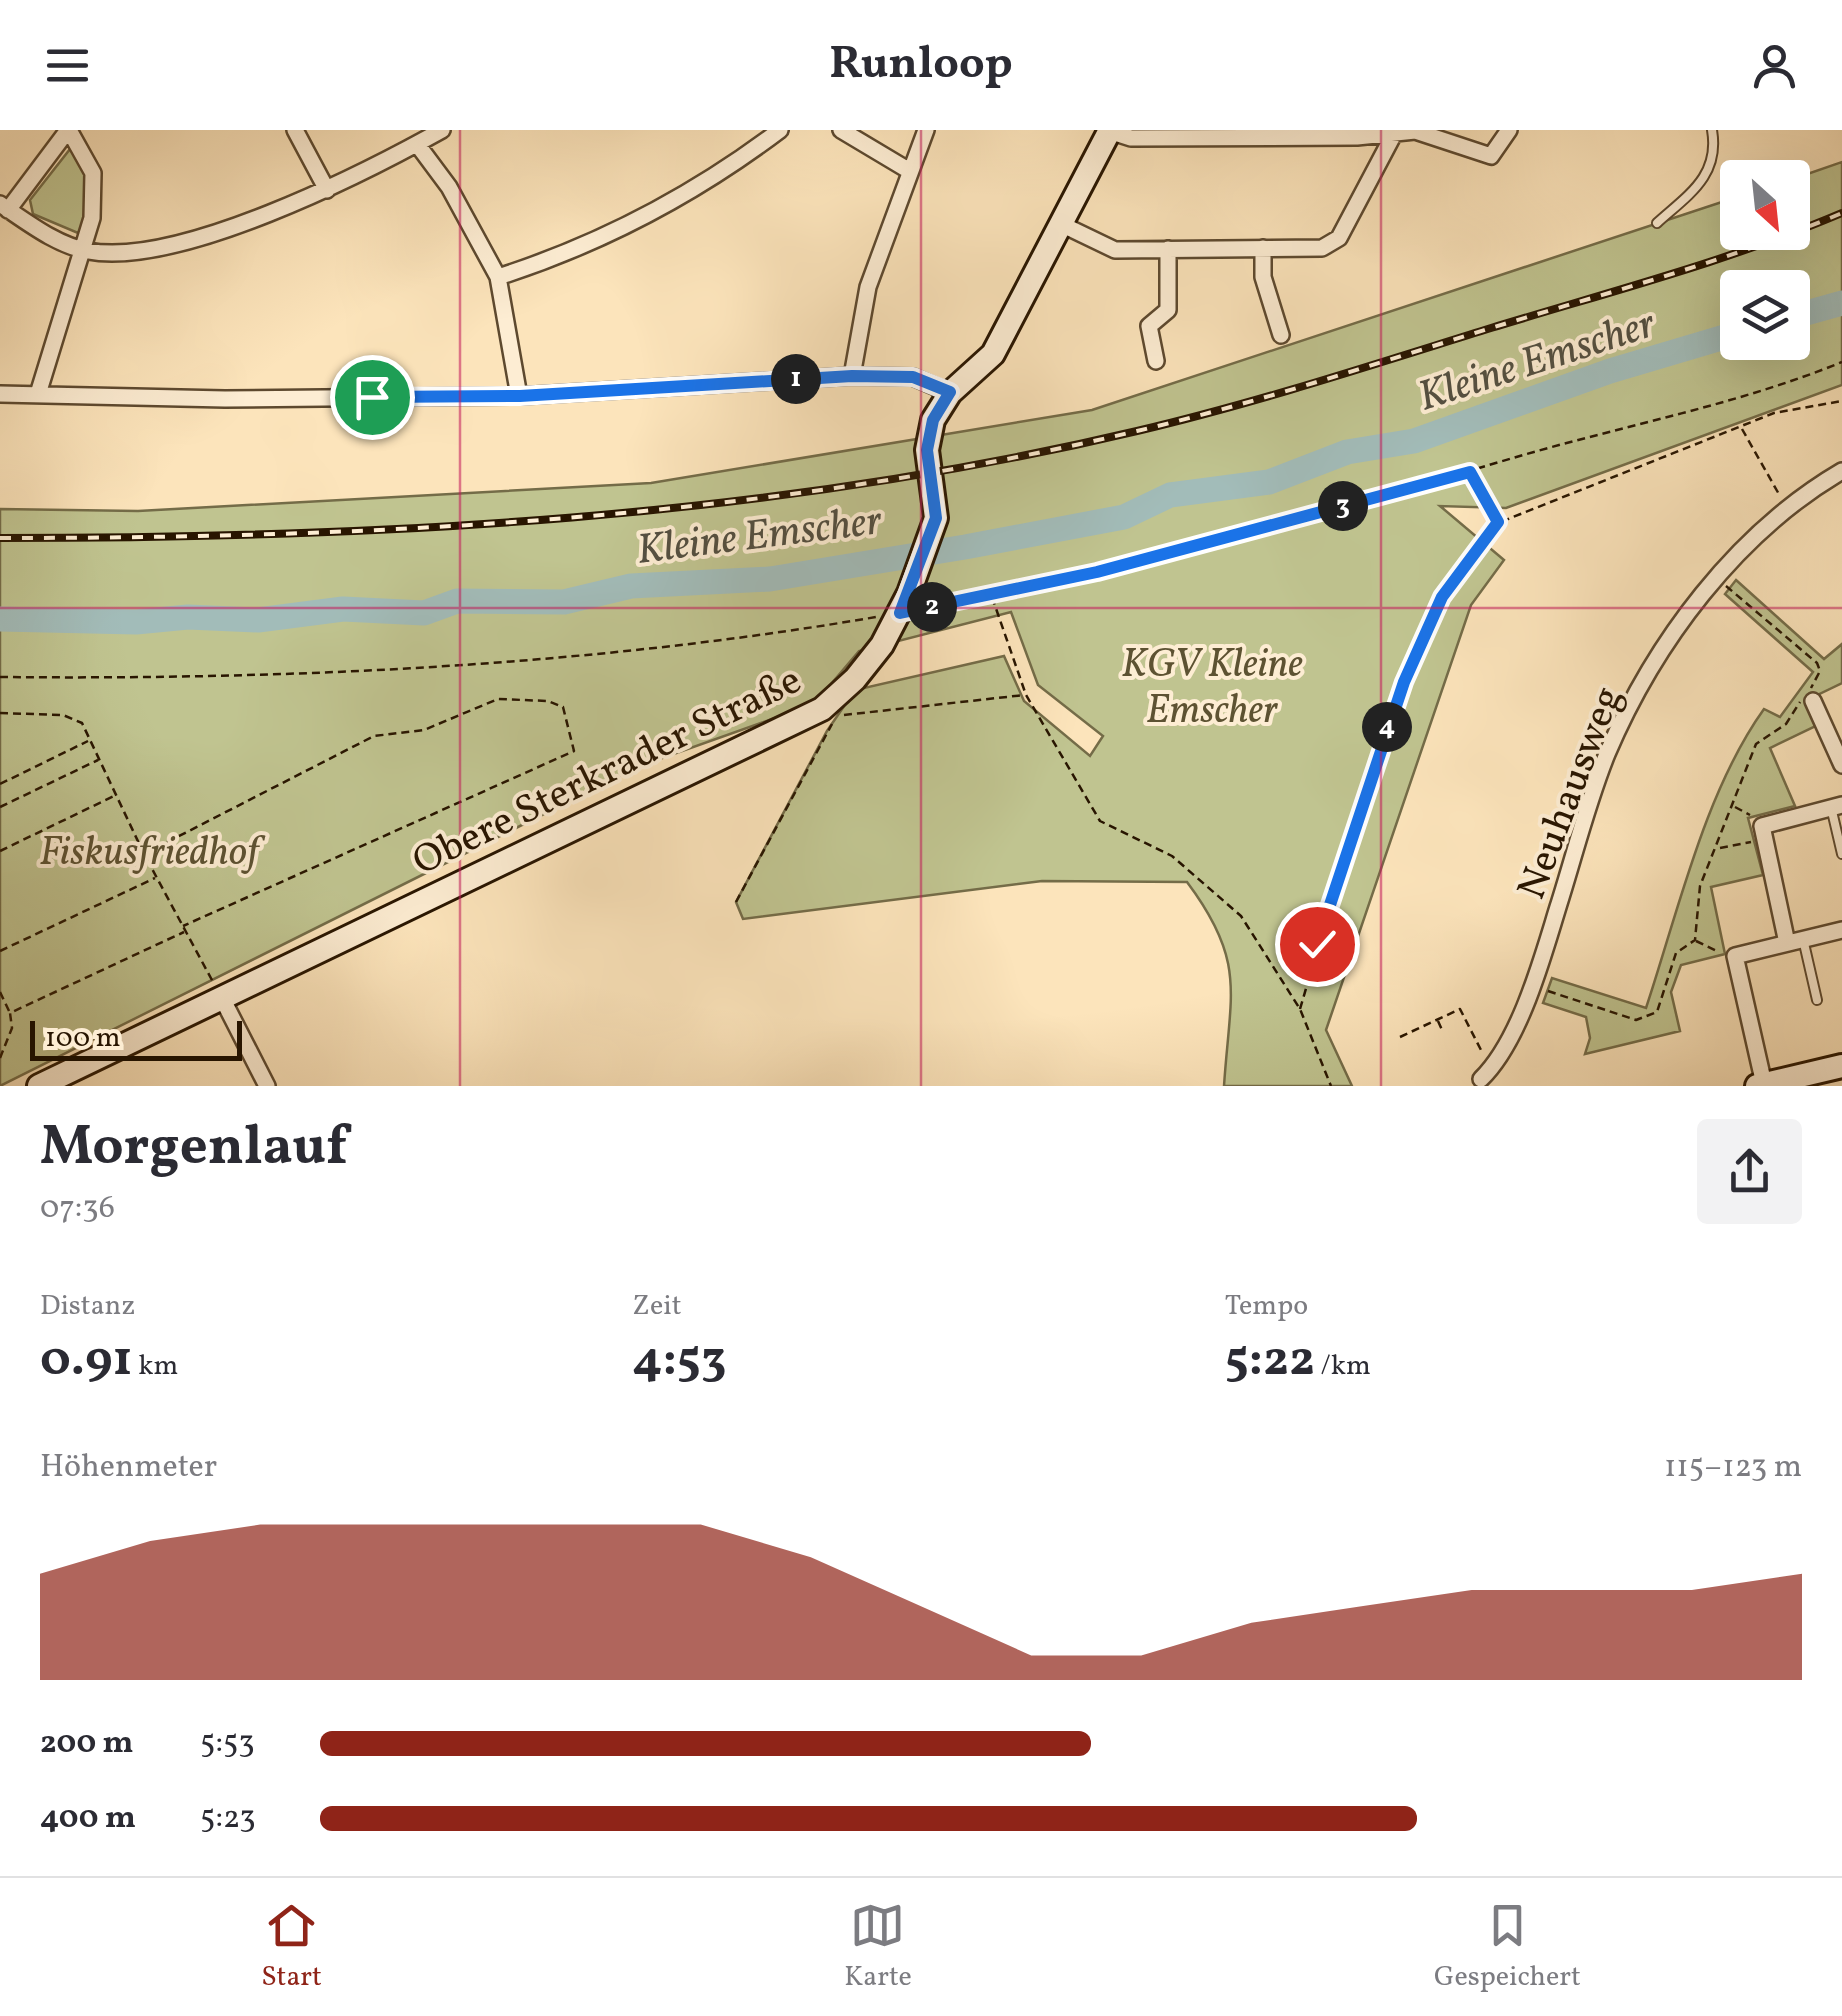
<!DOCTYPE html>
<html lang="de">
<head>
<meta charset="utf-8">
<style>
	:root { --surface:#fff; --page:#f2f2f3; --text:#2b2b33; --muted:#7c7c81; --line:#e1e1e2; --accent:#8f2418 }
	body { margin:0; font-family:Vollkorn,serif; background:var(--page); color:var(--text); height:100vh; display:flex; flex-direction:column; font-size:38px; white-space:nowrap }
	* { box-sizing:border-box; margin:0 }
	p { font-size:32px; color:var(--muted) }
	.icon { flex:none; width:55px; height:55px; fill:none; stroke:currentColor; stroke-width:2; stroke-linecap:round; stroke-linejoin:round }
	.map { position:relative; height:956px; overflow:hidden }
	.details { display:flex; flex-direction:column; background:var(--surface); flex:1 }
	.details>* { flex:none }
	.needle { width:65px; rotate:153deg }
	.tools { position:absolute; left:1720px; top:30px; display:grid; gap:20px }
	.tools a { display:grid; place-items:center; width:90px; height:90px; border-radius:10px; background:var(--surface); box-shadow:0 10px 40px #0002; font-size:50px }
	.scale { position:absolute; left:30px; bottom:25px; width:212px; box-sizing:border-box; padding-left:10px; border:5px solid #281500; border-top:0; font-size:28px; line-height:35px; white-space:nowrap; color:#281500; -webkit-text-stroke:8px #fdedd3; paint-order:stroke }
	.pin { position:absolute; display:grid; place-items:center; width:85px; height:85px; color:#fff; margin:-42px; border:5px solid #fff; border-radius:50%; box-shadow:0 2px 10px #0007 }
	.km { position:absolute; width:50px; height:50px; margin:-25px; border-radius:50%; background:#222; color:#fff; font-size:28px; line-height:50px; text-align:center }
	.round { display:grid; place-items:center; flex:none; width:105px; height:105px; border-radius:10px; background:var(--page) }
	.overview { display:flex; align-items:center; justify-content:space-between; height:170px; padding:0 40px }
	h1 { font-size:55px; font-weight:700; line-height:75px }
	.stats { display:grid; grid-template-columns:repeat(3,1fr); gap:15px; height:170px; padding:10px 40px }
	.stats div { display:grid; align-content:center }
	.stats b { font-size:50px; font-weight:700 }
	.stats small { font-size:28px; font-weight:400 }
	.stats p { font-size:28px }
	.chart { height:280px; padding:20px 40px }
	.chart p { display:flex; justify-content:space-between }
	.chart svg { width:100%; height:180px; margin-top:10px; fill:var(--accent); opacity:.7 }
	ul { padding:0 40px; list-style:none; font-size:32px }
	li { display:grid; grid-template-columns:160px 120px 1fr; align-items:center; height:75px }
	li i { height:25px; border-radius:12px; background:var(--accent) }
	header { display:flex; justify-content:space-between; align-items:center; height:130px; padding:0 40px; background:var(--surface); font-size:45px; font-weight:700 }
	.tab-bar { display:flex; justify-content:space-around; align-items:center; height:140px; border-top:2px solid var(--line); background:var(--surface); font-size:28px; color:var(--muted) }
	.tab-bar a { display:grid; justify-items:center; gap:5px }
	.tab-bar .on { color:var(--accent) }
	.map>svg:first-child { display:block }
	.green { fill:#c0c490; stroke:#746c48; stroke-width:2.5; fill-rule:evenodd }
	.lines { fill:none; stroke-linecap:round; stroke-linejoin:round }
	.river { stroke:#a2bcb9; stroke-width:25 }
	.lane-casing { stroke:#5d492f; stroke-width:12 }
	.street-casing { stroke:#5d492f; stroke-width:20 }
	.secondary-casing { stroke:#281500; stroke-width:28 }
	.path { stroke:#281500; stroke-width:2.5; stroke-dasharray:8 5; stroke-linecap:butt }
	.lane { stroke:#fdedd3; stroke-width:8 }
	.street { stroke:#fdedd3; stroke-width:15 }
	.secondary { stroke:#fdedd3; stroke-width:22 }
	.rail-casing { stroke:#281500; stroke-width:8 }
	.rail { stroke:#fdedd3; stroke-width:4; stroke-dasharray:11; stroke-linecap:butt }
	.route-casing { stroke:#fff; stroke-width:20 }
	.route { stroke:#1a73e8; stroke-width:12 }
	.grid { fill:none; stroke:#c2185b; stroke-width:2.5; stroke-opacity:0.55 }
	.labels { text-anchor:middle; stroke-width:8; stroke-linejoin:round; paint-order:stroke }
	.park-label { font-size:40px; font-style:italic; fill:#5d5232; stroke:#fdedd3 }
	.street-label { font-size:40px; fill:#281500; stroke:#fdedd3 }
	.water-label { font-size:42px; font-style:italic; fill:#534f41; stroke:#fdedd3 }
</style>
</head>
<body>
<header><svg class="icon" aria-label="menu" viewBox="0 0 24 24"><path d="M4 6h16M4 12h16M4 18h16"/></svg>Runloop<svg class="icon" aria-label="person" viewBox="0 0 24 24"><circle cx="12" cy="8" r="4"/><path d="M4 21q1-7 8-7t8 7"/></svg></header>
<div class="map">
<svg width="1842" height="956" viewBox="0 0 1842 956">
	<rect width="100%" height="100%" fill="#fce4bb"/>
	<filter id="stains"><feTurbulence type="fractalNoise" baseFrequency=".002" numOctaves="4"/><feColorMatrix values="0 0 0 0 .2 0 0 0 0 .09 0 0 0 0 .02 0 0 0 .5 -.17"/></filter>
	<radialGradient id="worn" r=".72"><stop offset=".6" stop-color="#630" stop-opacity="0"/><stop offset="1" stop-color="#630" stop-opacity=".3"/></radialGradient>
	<!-- green -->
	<path class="green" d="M74,14c13,20 21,71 4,89l-45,-19 -3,-14z
		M1842,32v223l-336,123 -66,-2 64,54 -33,45 -145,425 26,56h-128c6,-93 23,-124 -37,-204l-145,-1 -299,38 -7,-17 91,-171 28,-41 149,-34 20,45 66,55 13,-20 -65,-51 -27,-73 -152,39 -45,53 -174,62 -640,320v-577l138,2 513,-28 441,-73 645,-213 1,35h54l1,-53zM1738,158h54v54h-54z
		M1736,450l88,79 18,-15v39l-35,17 11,25 -48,23 25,58 -47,12 15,57 -52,12 14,67 -44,11 -10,27 9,39 -95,23 5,-16 -4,-21 -43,-14 9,-25 94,30c32,-96 59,-217 118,-299l16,8 33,-45 -88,-78z"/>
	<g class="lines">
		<!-- river -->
		<path class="river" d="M1792,187l50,-14
			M0,489l136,3 52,-5 70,3 85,-11 81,4 33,-12 107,1 67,-16 139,-7 195,-32 159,-30 46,-22 99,-13 78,-30 67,-11 196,-70 128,-38"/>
		<defs>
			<path id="lane" d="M1657,93c31,-28 63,-47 55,-93
				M1831,677l11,47
				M1803,809l14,61"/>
			<path id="street" d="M295,0l32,60
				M841,0l67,40
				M1109,1l22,7 226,-1 58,-6 76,25 18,-26
				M417,14l32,43 49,90 21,119
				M0,74c27,18 56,41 88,47 90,17 275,-77 354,-121
				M8,80l60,-80
				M1063,95l52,25 207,-2 17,-10 56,-106
				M1263,118v29l18,58
				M498,147c103,-33 196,-82 282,-147
				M1156,231l-7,-35 19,-16v-61
				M852,246l16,-89 58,-157
				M0,264l225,5 294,-3 333,-20 61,1 37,16
				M38,264l54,-176 1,-45 -24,-43
				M1813,571l29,64
				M1787,813l-25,-117 80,-21
				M222,868l45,88
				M1481,949c39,-38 61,-120 77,-172 16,-50 29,-104 49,-153 47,-111 129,-221 235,-283
				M1764,954l-29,-128 107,-26"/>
			<path id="secondary" d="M39,956l783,-377 33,-30 27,-34 27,-52 27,-75 -9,-68 6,-30 17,-27 43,-39 117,-224
				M1757,956l85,-20"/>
		</defs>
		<!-- lane casing -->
		<use href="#lane" class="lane-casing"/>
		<!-- street casing -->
		<use href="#street" class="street-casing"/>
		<!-- secondary casing -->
		<use href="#secondary" class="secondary-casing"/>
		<!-- path -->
		<path class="path" d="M1742,299l38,67
			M1470,342l27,49
			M1726,456l91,77 3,8 -9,17
			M992,467l34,98 74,126 72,35 69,60 59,93 31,77
			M923,479c199,-38 395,-94 590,-151 108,-32 224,-53 329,-96
			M0,547c291,3 589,-11 876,-60
			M0,583l63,2 19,8 62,131 69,128
			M844,585l180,-20
			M0,654l88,-43
			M0,677l98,-47
			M1735,677l15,8
			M1720,718l31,-6
			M0,721l116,-56
			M144,724l230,-118 50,-6 74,-31 50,2 15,6 11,44 -391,175
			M736,772l96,-178
			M1696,811l23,11
			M0,821l155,-73
			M1548,861l88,29 21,-8 19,-59 19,-13 5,-54 56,-142 30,-20 14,-22
			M0,862l10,21
			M1300,879l58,-198 46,-129 39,-85 55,-74 276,-110 68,-12
			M1438,891l4,9
			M1400,907l60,-28 22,43
			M0,928l12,-30 -2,-15 174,-81"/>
		<!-- lane -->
		<use href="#lane" class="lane"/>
		<!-- street -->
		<use href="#street" class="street"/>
		<!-- secondary -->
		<use href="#secondary" class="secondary"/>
		<defs>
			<path id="rail" d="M0,408c380,0 766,-19 1137,-107 119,-28 238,-67 354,-103 118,-36 238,-67 351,-115"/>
		</defs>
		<!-- rail casing -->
		<use href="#rail" class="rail-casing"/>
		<!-- rail -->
		<use href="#rail" class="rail"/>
	</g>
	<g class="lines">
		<defs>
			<path id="route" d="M372,267l148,-1 332,-20 61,1 37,15 -17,28 -6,30 9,68 -36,95 197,-41 373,-100 28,50 -56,75 -38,85 -87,262"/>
		</defs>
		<!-- route casing -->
		<use href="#route" class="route-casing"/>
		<!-- route -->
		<use href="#route" class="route"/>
	</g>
	<!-- grid -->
	<path class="grid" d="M460,0v956M921,0v956M1381,0v956M0,478h1842"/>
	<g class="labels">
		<!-- park labels -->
		<g class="park-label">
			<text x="1212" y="546">KGV Kleine<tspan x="1212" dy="46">Emscher</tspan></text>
			<text x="149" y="734">Fiskusfriedhof</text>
		</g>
		<!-- street labels -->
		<g class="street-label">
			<text transform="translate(606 639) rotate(-26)" y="14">Obere Sterkrader Straße</text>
			<text transform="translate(1568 662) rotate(-69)" y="14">Neuhausweg</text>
		</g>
		<!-- water labels -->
		<g class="water-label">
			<text transform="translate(1536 228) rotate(-18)" y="15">Kleine Emscher</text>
			<text transform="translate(759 403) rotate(-7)" y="15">Kleine Emscher</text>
		</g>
	</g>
	<rect width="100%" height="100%" filter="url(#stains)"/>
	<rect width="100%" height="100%" fill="url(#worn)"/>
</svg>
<div class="tools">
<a><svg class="needle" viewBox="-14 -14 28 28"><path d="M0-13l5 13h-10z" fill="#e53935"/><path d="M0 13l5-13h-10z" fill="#7c7c81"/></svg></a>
<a><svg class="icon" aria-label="layers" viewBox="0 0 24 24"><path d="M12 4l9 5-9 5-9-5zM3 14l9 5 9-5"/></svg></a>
</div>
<div class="scale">100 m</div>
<div class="pin" style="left:372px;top:267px;background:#1e9e55"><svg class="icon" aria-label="arrive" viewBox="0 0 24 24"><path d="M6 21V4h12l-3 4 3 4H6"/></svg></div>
<div class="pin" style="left:1317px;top:814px;background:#d93025"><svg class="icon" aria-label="check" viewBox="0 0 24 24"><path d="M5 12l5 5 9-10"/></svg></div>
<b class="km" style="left:796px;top:249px">1</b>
<b class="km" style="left:932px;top:477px">2</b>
<b class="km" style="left:1343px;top:376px">3</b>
<b class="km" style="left:1387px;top:597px">4</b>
</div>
<section class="details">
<div class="overview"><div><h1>Morgenlauf</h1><p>07:36</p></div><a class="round"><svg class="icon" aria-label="share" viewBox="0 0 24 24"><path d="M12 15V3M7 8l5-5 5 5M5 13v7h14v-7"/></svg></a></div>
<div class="stats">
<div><p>Distanz</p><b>0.91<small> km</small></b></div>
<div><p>Zeit</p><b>4:53</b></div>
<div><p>Tempo</p><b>5:22<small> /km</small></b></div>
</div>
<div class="chart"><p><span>Höhenmeter</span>115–123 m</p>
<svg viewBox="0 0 160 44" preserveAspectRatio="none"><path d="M0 44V18L10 10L20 6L30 6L40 6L50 6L60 6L70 14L80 26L90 38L100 38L110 30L120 26L130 22L140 22L150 22L160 18V44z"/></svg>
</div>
<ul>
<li><b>200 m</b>5:53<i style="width:52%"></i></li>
<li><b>400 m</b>5:23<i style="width:74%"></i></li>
</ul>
</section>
<nav class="tab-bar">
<a class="on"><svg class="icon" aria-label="home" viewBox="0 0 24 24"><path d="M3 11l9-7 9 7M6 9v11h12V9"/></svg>Start</a>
<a><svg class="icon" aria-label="map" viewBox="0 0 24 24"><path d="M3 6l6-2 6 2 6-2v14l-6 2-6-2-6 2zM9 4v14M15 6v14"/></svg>Karte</a>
<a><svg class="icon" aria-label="saved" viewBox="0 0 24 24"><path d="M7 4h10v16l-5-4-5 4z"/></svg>Gespeichert</a>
</nav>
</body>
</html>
